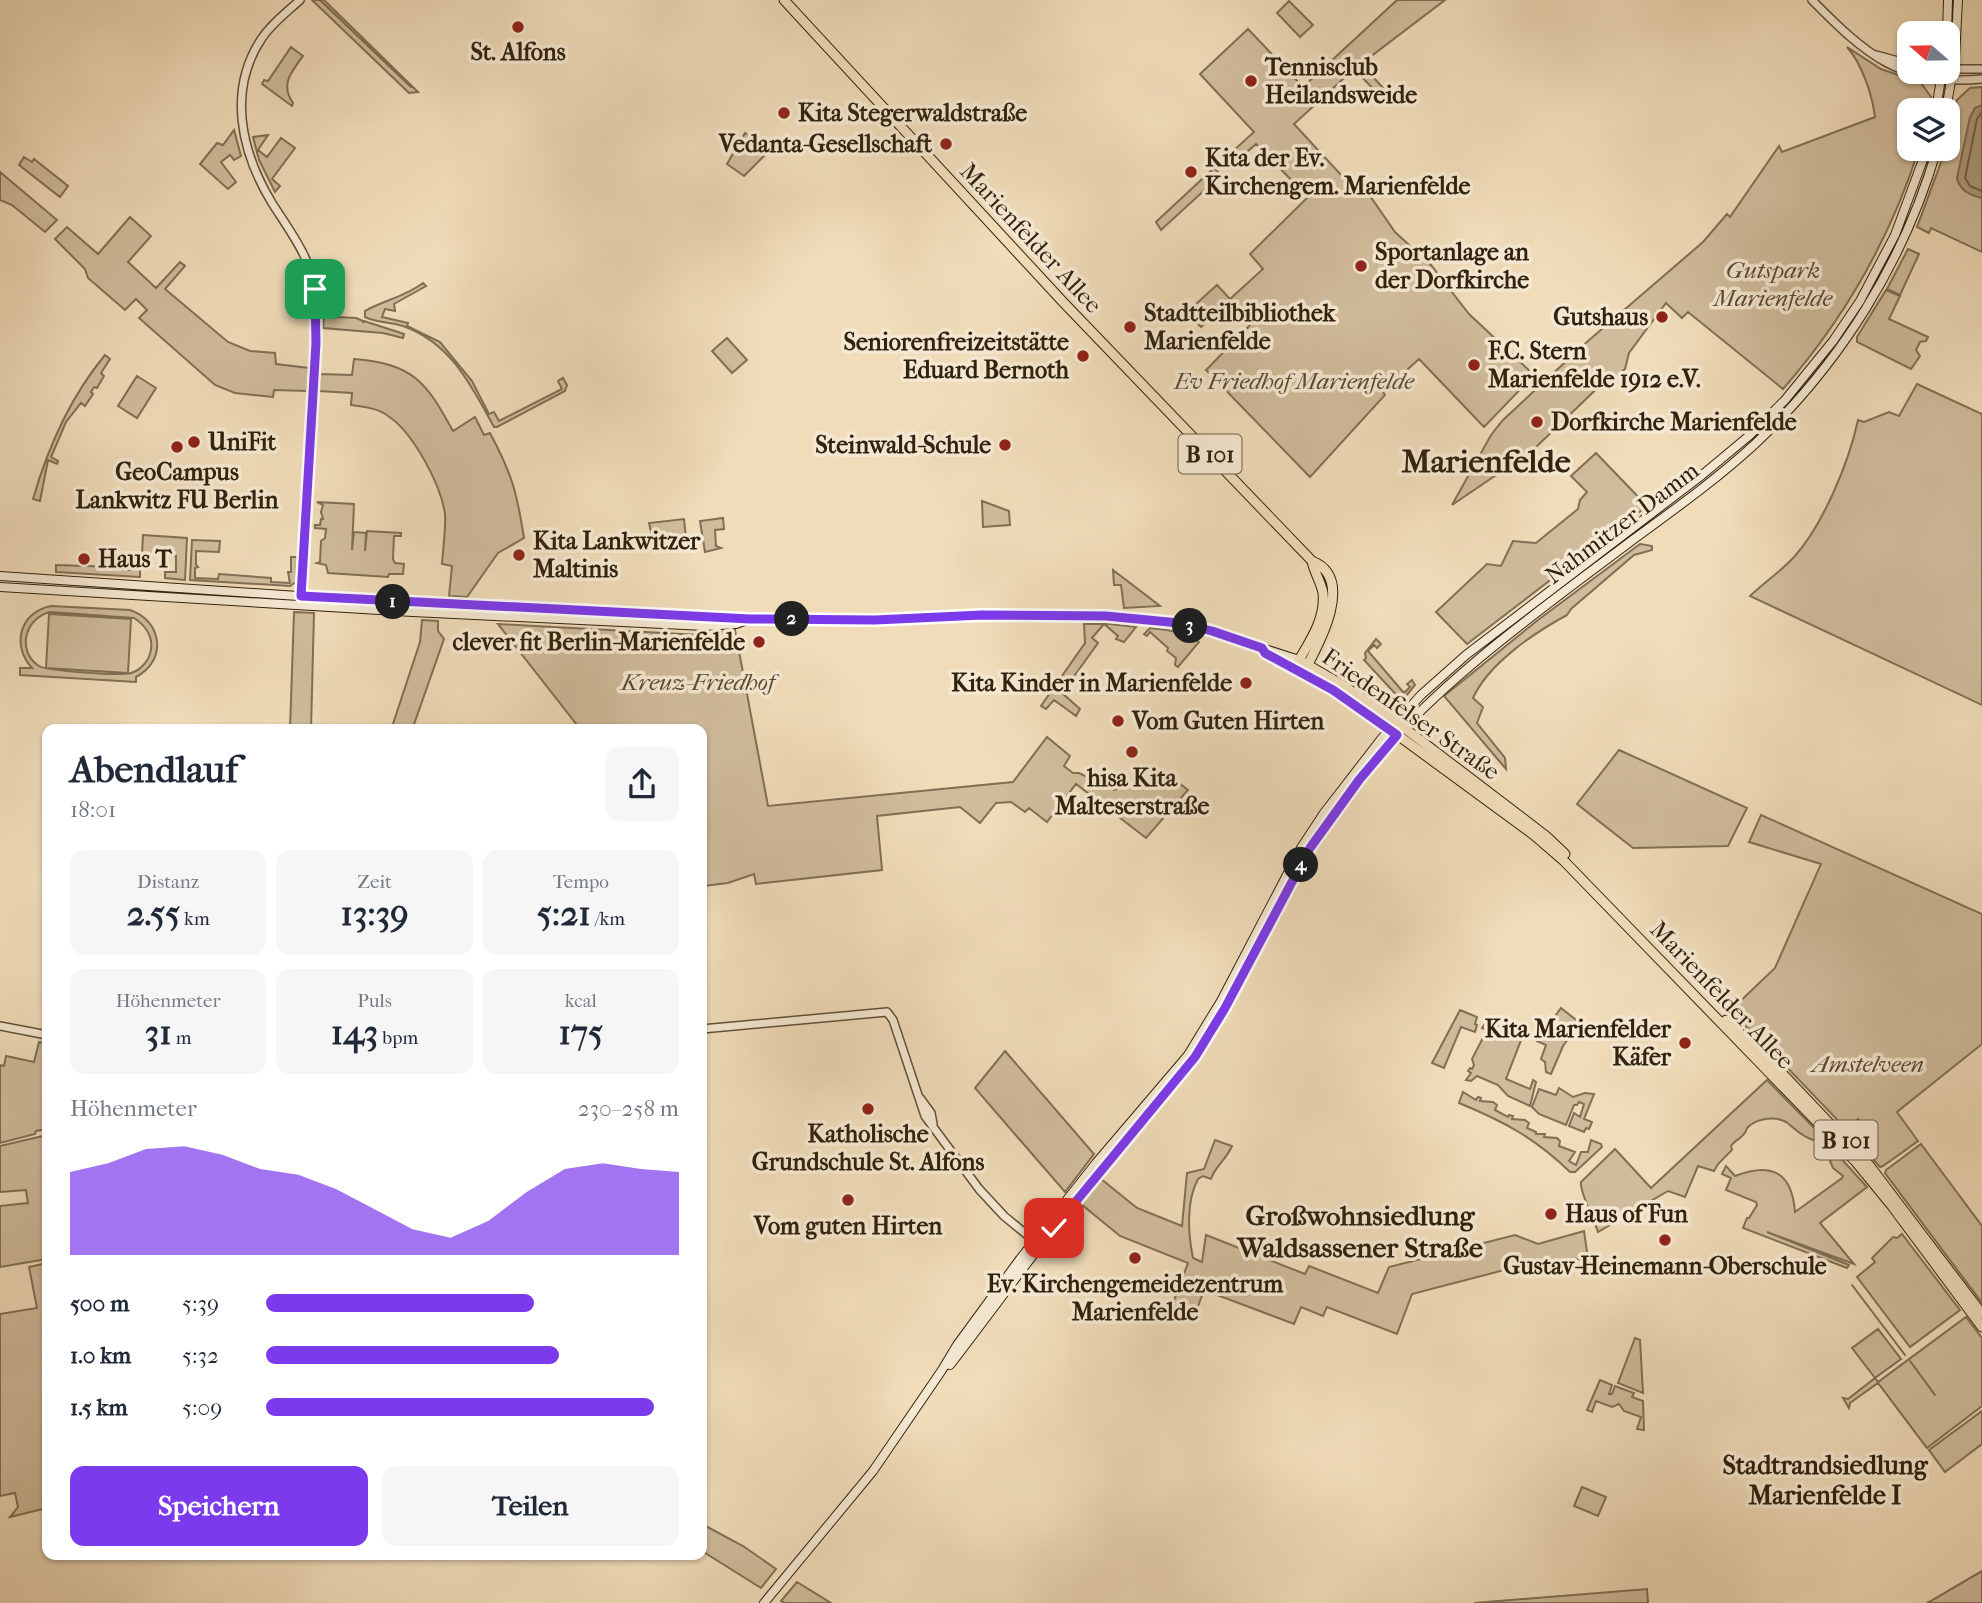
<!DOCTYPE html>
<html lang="de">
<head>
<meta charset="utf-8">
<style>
	:root { --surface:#fff; --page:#f6f6f7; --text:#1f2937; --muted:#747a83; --accent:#7c3aed }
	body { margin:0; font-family:"IM FELL French Canon",serif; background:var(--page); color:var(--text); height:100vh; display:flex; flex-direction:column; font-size:26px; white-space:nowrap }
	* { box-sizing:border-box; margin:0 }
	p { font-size:23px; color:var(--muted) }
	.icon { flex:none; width:38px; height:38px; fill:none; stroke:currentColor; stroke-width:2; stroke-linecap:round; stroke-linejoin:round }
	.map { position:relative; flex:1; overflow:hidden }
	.sheet { position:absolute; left:42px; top:724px; width:665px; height:836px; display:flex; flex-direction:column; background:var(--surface); border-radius:14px; box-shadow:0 2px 5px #0004 }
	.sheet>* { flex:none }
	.needle { width:46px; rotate:290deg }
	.buttons { position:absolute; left:1897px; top:21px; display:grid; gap:14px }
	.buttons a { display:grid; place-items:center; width:63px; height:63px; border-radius:14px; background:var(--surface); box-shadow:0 2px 5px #0004; font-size:35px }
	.pin { position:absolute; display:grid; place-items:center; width:60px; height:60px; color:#fff; margin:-30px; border-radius:14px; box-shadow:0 4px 10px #0006 }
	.km { position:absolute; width:35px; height:35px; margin:-18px; border-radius:50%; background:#222; color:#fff; font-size:19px; line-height:35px; text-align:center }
	.round { display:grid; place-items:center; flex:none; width:74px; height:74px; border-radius:14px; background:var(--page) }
	.overview { display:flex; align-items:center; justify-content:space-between; height:119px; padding:0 28px }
	h1 { font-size:38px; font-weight:800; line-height:52px }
	.figures { display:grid; grid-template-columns:repeat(3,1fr); gap:10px; height:119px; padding:7px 28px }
	.figures div { display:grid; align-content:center; border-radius:14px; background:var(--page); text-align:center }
	.figures b { font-size:35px; font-weight:800 }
	.figures small { font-size:19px; font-weight:400 }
	.figures p { font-size:19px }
	.chart { height:196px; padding:14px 28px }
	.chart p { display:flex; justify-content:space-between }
	.chart svg { width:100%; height:126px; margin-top:7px; fill:var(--accent); opacity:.7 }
	.action { display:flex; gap:14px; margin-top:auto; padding:14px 28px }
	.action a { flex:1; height:80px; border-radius:14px; background:var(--accent); color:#fff; font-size:28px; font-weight:800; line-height:80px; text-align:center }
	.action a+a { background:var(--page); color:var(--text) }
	ul { padding:0 28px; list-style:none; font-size:23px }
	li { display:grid; grid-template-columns:112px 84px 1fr; align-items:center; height:52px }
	li i { height:18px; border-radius:9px; background:var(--accent) }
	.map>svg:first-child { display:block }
	.green { fill:#d0bc9c; stroke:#806f54; stroke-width:2; fill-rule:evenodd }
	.water { fill:#af9d7f; stroke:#7d6c51; stroke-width:2 }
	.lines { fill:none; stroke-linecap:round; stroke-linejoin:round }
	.shore { stroke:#706046; stroke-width:2 }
	.stream { stroke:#7d6c51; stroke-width:2 }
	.tertiary-casing { stroke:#615038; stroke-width:10 }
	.secondary-casing { stroke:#31220d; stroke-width:10 }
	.primary-casing { stroke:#31220d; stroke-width:11 }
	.tertiary { stroke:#f5e8d2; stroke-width:7 }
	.secondary { stroke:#f5e8d2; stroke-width:8 }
	.primary { stroke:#f0dcb9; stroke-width:9 }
	.route-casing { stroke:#fff; stroke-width:14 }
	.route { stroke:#7c3aed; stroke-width:9 }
	.poi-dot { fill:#8f2418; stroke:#f5e8d2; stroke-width:2.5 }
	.labels { text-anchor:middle; stroke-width:7; stroke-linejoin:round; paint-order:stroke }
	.shield { fill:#f5e8d2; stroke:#6c5d48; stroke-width:2 }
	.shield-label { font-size:23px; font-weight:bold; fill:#31220d }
	.poi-label { font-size:24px; font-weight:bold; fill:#31220d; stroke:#f5e8d2; text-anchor:start }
	.street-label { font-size:24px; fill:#31220d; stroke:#f5e8d2 }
	.park-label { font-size:24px; font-style:italic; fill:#594831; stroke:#f5e8d2 }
	.neighbourhood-label { font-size:26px; font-weight:bold; fill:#31220d; stroke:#f5e8d2 }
	.quarter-label { font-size:28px; font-weight:bold; fill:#31220d; stroke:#f5e8d2 }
	.district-label { font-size:32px; font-weight:bold; fill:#31220d; stroke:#f5e8d2 }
</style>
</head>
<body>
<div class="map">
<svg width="1982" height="1603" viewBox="0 0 1982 1603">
	<rect width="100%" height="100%" fill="#f0dcb9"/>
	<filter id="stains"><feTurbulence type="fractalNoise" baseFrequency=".00286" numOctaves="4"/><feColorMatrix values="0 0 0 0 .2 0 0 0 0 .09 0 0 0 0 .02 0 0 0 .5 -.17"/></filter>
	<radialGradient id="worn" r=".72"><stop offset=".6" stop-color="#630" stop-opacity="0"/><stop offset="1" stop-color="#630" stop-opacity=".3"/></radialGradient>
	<!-- green -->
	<path class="green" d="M312,0h12l94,92 -9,1z
		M1397,0h48l-84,64 24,26 -6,5 -25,-26 -60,55 48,52 15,8 13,12 25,36 36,33 38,49 65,61 -50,52 -65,-68 -36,33 2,3 -75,82 -104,-107 46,-47 -22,-24 -29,28 -14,-15 30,-27 13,14 33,-30 -13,-15 58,-57 -52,-53 -28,25 -7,-7 33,-30 -54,-58 48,-45 55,58z
		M1289,1l24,24 -13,12 -23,-24z
		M291,47l12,9c-12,16 -23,29 -10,47l-1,3 -30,-22 2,-4 4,1z
		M1847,47l34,22 40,14 10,14 -3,13h-19v39h10c-29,90 -74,169 -136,240l-95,-77 -6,6 -16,-15 -37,50 -4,16 -10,9 -5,-2 -77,74 -81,55 39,-70 12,-15 85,-79 115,-99 24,-28 3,3 49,-71 3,6 93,-35c-3,-23 -13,-53 -28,-70z
		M1982,87v165l-51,-24 -2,5 -12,-6 29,-78h2l9,-49 13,-12z
		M234,130l7,26 -7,4 -4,-5 -9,7 15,20 -8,7 -28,-25 17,-21 6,2z
		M745,133l26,16 -27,27 -17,-12z
		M268,135l-10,15 9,7 14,-19 14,10 -23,31 8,7 -5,6 -16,-32 -6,-23z
		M24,157l8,5 2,-3 34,27 -8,11 -41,-32z
		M1214,168l7,7 -60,55 -5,-8z
		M0,172l57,48 -12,12 -33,-27 -12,-5z
		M130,217l21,19 -23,26 28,26 24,-26 5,4 -20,23 63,53 22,9 25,2 1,11 33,4 -2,23 -33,-1 -1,7 -38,-4 -20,-8 -76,-67 8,-8 -11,-11 -11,11 -37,-32 -3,-9 -30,-30 12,-12 31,27z
		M1908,249l11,5 -19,41 -13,-6z
		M423,283l3,3 -32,18 1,7 -10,-2 -3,8 26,6 -1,3 33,16 32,39 17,33 5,-2 5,9 63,-32 -4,-8 5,-3 4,7 -2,6 -68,36h-3c-23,-42 -43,-84 -91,-101 -13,-4 -25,-3 -38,-9v-6c19,-11 40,-14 58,-28z
		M1886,290l14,6 -11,23 39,18 -2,4 -6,1 -4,8 4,6 -9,13 -54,-27v-5z
		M337,317l19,1 7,3v2l1,-2 40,13 -1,4 -20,-5 -60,-5 1,-10z
		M727,338l20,22 -15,13 -20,-22z
		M105,355l5,4 -9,14 3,3 -7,12 -3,-1 -3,5 2,2 -8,12 -4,-3 -15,19 -15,35 7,4 -1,3 -9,-4 -8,41 -7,-2c15,-52 38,-103 72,-144z
		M354,359c60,5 72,23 99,72l22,-14 9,18 6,-2c22,41 27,60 34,105l-26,15 -31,44 -18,-1 3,-30 -10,-2c1,-16 4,-34 3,-50 -4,-29 -32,-82 -57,-98 -10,-8 -24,-9 -37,-11l1,-12 -33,-2 1,-17 32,1z
		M137,376l19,12 -19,30 -19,-12z
		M1917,384l65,30v291l-232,-109c14,-13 31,-25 44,-39 29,-32 55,-95 64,-137l6,2 25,-10 10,4z
		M1596,453l51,53 -180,138 -31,-32 51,-48 14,2 12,-25 23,2 42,-34 2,-9 7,-8 -16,-16z
		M982,501l27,10 1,14 -27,2z
		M317,502l37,2 -2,46 2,-18 12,1 -1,18 2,-20 34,2v3h-7l-1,23 2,4 9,1 -1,10h-14l-1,3 -60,-4 -2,-8 -9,-2 3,-1 1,-21 4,-3 1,-9 -11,-1v-3h5l1,-6h2l-2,-7 2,-7z
		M723,518l1,11 -9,1 1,16 5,2 -16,4 -5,-31z
		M684,519l2,19 -16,1 -1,-4 -17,1 -3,-13z
		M143,535l44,3 -2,42 -20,-2v-6h11v-16l-34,-3z
		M192,540l28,1 -1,11 -23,-1v14l2,2 -3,1v10l23,1 1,-5 52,4v4l19,1 -2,-11h3v-15h6l-1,25 -6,4 -100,-6z
		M1640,544l12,2v4l-18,5 -63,54 -4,6c-33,18 -78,48 -94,83l10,9 -6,16 28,35 1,11 -62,-73 94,-76z
		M56,565l62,2 3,3h19v7l-84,-5z
		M1113,570l47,36 -36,2 -3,-23h-7z
		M51,606l79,4c33,11 37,51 6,67v5l-116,-7v-7h12c-21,-23 -12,-56 19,-62zM50,612l84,6c11,7 19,18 17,31 -1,11 -10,21 -20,24 -10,3 -83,-2 -92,-7 -23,-15 -14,-48 11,-54z
		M294,612l20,1 -3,117h-21z
		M49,614l82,5 -3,54 -82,-5z
		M422,620l16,1v10l6,8 -32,91h-21l29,-88z
		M498,624l202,11 35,-5 33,176 245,-24 34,-45 23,19 -6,10 9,7h6l35,17 45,-11 7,-6 22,17 -42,48 -70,-54 -29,38 -18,-14 -4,4 -14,-10 -15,1 -16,20 -20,-16 -83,9 5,54 -126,14 -2,-10 -26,9 -24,3 -2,-3v-153h-121z
		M1084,624h26l26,3 -12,15 -8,-3 2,-3 -14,-12 -12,14 6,5 -36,50 18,16 -4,7 -22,-16 -8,9 -5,-3 44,-63z
		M1150,628c18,2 34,3 49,14l-21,25 -3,-2 1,-7 -9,-7 1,-3 -18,-16 -3,4 -3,-2z
		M1376,639l5,5 -4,4 -3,-3 -6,6 36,42 6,-6 -3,-3 5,-4 3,5 -13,16 -38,-41 2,-2 -1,-5z
		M1619,750l128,58 -19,38 -95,2 -56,-44z
		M1761,815l221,99v130l-85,68 21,29 -35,25 -3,1 -22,-25 11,-10 -11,-13 -12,10 -89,-93 -28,-24 46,-44 46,-104 -72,-22z
		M1561,1008l19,15 -17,23 -12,28 -5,-2 -1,-10 -4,-3 5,-14 -9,-4z
		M1460,1010l17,7 -2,7 2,1 -2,7 -14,-5 -17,41 -12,-5z
		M1487,1021l36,14 -17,44 24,10 3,-9 3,2 -6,24 -22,-10 -10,-11 -21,-9 -6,5 -5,-1 5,-7 -3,-2 2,-3 2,1 2,-4 -2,-6 15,-29 -5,-2z
		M39,1042l8,2v85l-11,2 -1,3 -35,9v-78l4,1 2,-10 28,6z
		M1005,1051l89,103 -29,38 -90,-104z
		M1767,1080l55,56 -9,4c-14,-5 -17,-11 -27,-18 -11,-6 -27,-4 -37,4 -6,6 0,3 -6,9 -3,4 -9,6 -12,11l1,4 -14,14 -4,7 -16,-5 -13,31 -17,-6 -70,41c-4,-13 -19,-41 -17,-50l34,-33 36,39z
		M1559,1088l14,9 12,-4 9,1 -10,25 8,3 -3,7 -3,-1 -2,4 -15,-6 5,-13 6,4 4,-13 -5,-2 -2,3h-3l-8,20 -27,-11 -7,-7 7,-18 17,6z
		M1463,1092l13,8 2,-3 3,1 -1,3 13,1 4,3 -2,5 13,7 1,-2 4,1 -1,3 13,1 4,3 -2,5 9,4v2h9l-1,3 13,1 3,3 -1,5 16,6 -6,9 7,4 5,-13h7l3,-12 10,4 1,3 -27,25h-5c-35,-34 -67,-51 -111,-69z
		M47,1135v124l-47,8v-61l28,-3 -2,-13 -26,2v-46z
		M1215,1140l17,6c-6,14 -16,19 -21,33l-8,-3 -5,3c-12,22 -10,55 -5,79l9,4 4,-27 99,39 4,-8 69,27 11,-26 126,-32 23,9 46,-13 4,28 -49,2 -127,33 -15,40 -70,-27 -4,9 -22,-9 -7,17 -90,-34 -11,30 -23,-9 18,-48 -68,-27 -39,-32 20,-25 36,29 45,18 5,-53 17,-4z
		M1921,1144l61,82v77l-97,-130 1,-3z
		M1837,1154l30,33 -47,36 34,41 -87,-32 82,33 -2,3 -104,-40 4,-10h2l8,-13 -1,-3 -30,-12 5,-12 -9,-4 4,-8 9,10c37,-14 57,-4 60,36l47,-34 1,-2 -10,-8 -3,-7z
		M1902,1234l58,76 -50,37 -53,-70 18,-15 -3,-4 21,-21 4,1z
		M47,1263v245l-37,9 8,-10 -3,-14 -15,3v-182l37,-6 -8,-41z
		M1966,1317l16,21v68l-55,42 -49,-65 -28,20 -1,5 -6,-10 5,1 27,-21 -23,-30 26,-19 23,30 -26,19 3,4z
		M1635,1338l5,2 3,53 -25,-10z
		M1600,1380l12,5 -3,9h3l3,-8 19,7 -2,4 11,4 1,29 -7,-1 4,-12 -17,-6 -5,-7 -7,3 -16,-6 -4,11 -5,-2z
		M1982,1411v33l-37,28 -16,-22z
		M1582,1487l24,10 -8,19 -24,-10z
		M702,1524l41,22 33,23 -15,19 -59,-37z
		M1982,1571v32h-55l2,-1z
		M797,1582l34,21h-46l-4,-2z
		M1647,1589l1,14h-174z"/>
	<!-- water -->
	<path class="water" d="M1982,105v93c-12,-3 -22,-7 -25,-20l13,-61 5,-9z"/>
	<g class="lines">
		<!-- shore -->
		<path class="shore" d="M1982,112l-5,7 -12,59 5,8 12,5"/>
		<!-- stream -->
		<path class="stream" d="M320,0l91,87
			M1852,1285l53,70
			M1910,1361l25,34"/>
		<defs>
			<path id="tertiary" d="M300,0c-13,12 -28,23 -38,38 -35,52 -21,114 10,165 19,30 41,57 44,95 2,37 -2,74 -4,112 -4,63 -8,127 -11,191
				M1812,0c53,54 90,87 170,79
				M1876,55l33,9
				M1948,69h34
				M0,1026l47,9
				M702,1029l185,-17 6,8 32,96 54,73 25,27 33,27
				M920,1098l11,15 2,11"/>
			<path id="secondary" d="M1947,33l1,-33
				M1936,110l6,-38
				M1946,110l9,-52 3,-58
				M0,576l313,21 364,20 177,3 129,-5 140,2 77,11 99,32
				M0,587l413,25 292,14 31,-2 11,-4
				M1262,648l3,5 30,14
				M950,1365c47,-61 92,-124 141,-184 38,-47 83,-91 116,-142 39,-60 66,-128 102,-190 18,-31 42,-62 66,-90 74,-85 165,-149 255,-217 42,-31 86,-62 125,-98 86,-81 149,-182 182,-295
				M764,1603l109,-132 69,-101 15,-25 63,-86 76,-96 92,-108 33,-54 80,-153 23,-35 58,-75 39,-43 45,-40 236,-180 48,-40 35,-35 48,-59 27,-40 35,-66 32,-86"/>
			<path id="primary" d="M784,0l279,302 249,259c43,17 8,81 -6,107
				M1312,561c2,11 9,21 11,32 3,28 -16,52 -28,74l59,36 180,132 29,25 292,301 37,45 90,121
				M1299,660l45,26 42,28 160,122 19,18
				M1726,1020l53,50 90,95 113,149"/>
		</defs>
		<!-- tertiary casing -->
		<use href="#tertiary" class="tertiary-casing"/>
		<!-- secondary casing -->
		<use href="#secondary" class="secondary-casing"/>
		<!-- primary casing -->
		<use href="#primary" class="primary-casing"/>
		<!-- tertiary -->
		<use href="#tertiary" class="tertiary"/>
		<!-- secondary -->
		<use href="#secondary" class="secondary"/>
		<!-- primary -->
		<use href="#primary" class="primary"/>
	</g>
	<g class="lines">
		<defs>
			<path id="route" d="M315,289l1,54 -15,253 449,23 125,1 107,-5 124,1 73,7 33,8 50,17 3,5 68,37 64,45 -38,45 -49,68 -85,160 -30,49 -141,171"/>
		</defs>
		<!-- route casing -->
		<use href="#route" class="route-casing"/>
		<!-- route -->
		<use href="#route" class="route"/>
	</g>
	<!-- markers -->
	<g class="poi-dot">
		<circle cx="518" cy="27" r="7"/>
		<circle cx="1251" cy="81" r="7"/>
		<circle cx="784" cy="113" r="7"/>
		<circle cx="946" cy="144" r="7"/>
		<circle cx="1191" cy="172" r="7"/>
		<circle cx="1361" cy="266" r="7"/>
		<circle cx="1662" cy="317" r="7"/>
		<circle cx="1130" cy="327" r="7"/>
		<circle cx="1083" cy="356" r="7"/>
		<circle cx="1474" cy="365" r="7"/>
		<circle cx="1537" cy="422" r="7"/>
		<circle cx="194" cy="442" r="7"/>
		<circle cx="1005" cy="445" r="7"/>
		<circle cx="177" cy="447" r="7"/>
		<circle cx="519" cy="555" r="7"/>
		<circle cx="84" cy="559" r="7"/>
		<circle cx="759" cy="642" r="7"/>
		<circle cx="1246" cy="683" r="7"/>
		<circle cx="1118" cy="721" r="7"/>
		<circle cx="1132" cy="752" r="7"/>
		<circle cx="1685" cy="1043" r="7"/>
		<circle cx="868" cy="1109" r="7"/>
		<circle cx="848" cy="1200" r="7"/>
		<circle cx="1551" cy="1214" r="7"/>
		<circle cx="1665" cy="1240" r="7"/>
		<circle cx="1135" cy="1258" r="7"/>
	</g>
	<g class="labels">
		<!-- shield labels -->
		<g class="shield">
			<rect x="1178.5" y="434.5" width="63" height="39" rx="5"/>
			<rect x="1814.5" y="1120.5" width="63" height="39" rx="5"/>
		</g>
		<g class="shield-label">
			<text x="1210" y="462">B 101</text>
			<text x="1846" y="1148">B 101</text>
		</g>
		<!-- poi labels -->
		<g class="poi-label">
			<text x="518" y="60" text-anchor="middle">St. Alfons</text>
			<text x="1265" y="75">Tennisclub<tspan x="1265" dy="28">Heilandsweide</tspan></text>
			<text x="798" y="121">Kita Stegerwaldstraße</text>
			<text x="932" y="152" text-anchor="end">Vedanta-Gesellschaft</text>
			<text x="1205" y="166">Kita der Ev.<tspan x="1205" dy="28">Kirchengem. Marienfelde</tspan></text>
			<text x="1375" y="260">Sportanlage an<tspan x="1375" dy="28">der Dorfkirche</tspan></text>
			<text x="1144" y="321">Stadtteilbibliothek<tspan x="1144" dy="28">Marienfelde</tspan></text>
			<text x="1648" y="325" text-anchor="end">Gutshaus</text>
			<text x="1069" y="350" text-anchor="end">Seniorenfreizeitstätte<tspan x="1069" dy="28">Eduard Bernoth</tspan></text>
			<text x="1488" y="359">F.C. Stern<tspan x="1488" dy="28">Marienfelde 1912 e.V.</tspan></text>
			<text x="1551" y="430">Dorfkirche Marienfelde</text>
			<text x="208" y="450">UniFit</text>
			<text x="991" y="453" text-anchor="end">Steinwald-Schule</text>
			<text x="177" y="480" text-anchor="middle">GeoCampus<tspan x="177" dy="28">Lankwitz FU Berlin</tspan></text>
			<text x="533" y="549">Kita Lankwitzer<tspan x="533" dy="28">Maltinis</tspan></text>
			<text x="98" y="567">Haus T</text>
			<text x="745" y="650" text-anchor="end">clever fit Berlin-Marienfelde</text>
			<text x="1232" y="691" text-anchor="end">Kita Kinder in Marienfelde</text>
			<text x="1132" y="729">Vom Guten Hirten</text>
			<text x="1132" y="786" text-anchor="middle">hisa Kita<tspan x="1132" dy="28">Malteserstraße</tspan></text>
			<text x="1671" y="1037" text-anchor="end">Kita Marienfelder<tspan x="1671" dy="28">Käfer</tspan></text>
			<text x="868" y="1142" text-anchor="middle">Katholische<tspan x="868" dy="28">Grundschule St. Alfons</tspan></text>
			<text x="1565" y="1222">Haus of Fun</text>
			<text x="848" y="1234" text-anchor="middle">Vom guten Hirten</text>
			<text x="1665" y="1274" text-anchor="middle">Gustav-Heinemann-Oberschule</text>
			<text x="1135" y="1292" text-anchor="middle">Ev. Kirchengemeidezentrum<tspan x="1135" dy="28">Marienfelde</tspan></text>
		</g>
		<!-- street labels -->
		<g class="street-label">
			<text transform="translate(1031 238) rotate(47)" y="8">Marienfelder Allee</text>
			<text transform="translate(1622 523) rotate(-37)" y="8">Nahmitzer Damm</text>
			<text transform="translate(1411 714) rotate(35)" y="8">Friedenfelser Straße</text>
			<text transform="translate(1722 995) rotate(46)" y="8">Marienfelder Allee</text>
		</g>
		<!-- park labels -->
		<g class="park-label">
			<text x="1773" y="278">Gutspark<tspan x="1773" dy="28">Marienfelde</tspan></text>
			<text x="1294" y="389">Ev Friedhof Marienfelde</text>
			<text x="698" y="690">Kreuz-Friedhof</text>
			<text x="1868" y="1072">Amstelveen</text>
		</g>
		<!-- neighbourhood labels -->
		<g class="neighbourhood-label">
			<text x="1825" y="1474">Stadtrandsiedlung<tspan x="1825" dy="30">Marienfelde I</tspan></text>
		</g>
		<!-- quarter labels -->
		<g class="quarter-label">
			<text x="1360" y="1225">Großwohnsiedlung<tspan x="1360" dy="32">Waldsassener Straße</tspan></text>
		</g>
		<!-- district labels -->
		<g class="district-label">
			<text x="1486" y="472">Marienfelde</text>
		</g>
	</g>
	<rect width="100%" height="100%" filter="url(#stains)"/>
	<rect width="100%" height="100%" fill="url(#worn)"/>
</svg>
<div class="buttons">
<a><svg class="needle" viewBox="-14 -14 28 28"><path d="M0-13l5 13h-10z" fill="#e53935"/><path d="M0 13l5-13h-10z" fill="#747a83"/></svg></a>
<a><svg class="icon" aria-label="layers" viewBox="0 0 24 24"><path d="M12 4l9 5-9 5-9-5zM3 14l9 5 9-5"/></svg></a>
</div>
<div class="pin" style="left:315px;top:289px;background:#1e9e55"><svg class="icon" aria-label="arrive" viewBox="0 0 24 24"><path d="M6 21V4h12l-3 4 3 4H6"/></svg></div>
<div class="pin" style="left:1054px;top:1228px;background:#d93025"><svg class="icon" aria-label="check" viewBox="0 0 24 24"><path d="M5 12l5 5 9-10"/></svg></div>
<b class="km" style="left:393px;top:602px">1</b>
<b class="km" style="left:792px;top:619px">2</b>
<b class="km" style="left:1190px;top:626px">3</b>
<b class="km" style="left:1301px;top:865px">4</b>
<section class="sheet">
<div class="overview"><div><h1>Abendlauf</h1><p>18:01</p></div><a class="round"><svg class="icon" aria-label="share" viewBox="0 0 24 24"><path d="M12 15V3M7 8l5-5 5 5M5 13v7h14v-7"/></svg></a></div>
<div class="figures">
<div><p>Distanz</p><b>2.55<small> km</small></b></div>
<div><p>Zeit</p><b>13:39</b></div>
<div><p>Tempo</p><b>5:21<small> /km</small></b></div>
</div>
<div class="figures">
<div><p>Höhenmeter</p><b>31<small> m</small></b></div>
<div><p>Puls</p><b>143<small> bpm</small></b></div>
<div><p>kcal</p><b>175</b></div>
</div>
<div class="chart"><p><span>Höhenmeter</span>230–258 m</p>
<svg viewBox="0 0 160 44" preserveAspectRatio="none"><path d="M0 44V15L10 12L20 7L30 6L40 9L50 14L60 16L70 21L80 28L90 35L100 38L110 32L120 22L130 14L140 12L150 14L160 15V44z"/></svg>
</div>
<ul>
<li><b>500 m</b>5:39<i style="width:65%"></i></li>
<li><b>1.0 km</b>5:32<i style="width:71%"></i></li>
<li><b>1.5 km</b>5:09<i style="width:94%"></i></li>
</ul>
<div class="action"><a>Speichern</a><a>Teilen</a></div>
</section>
</div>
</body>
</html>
